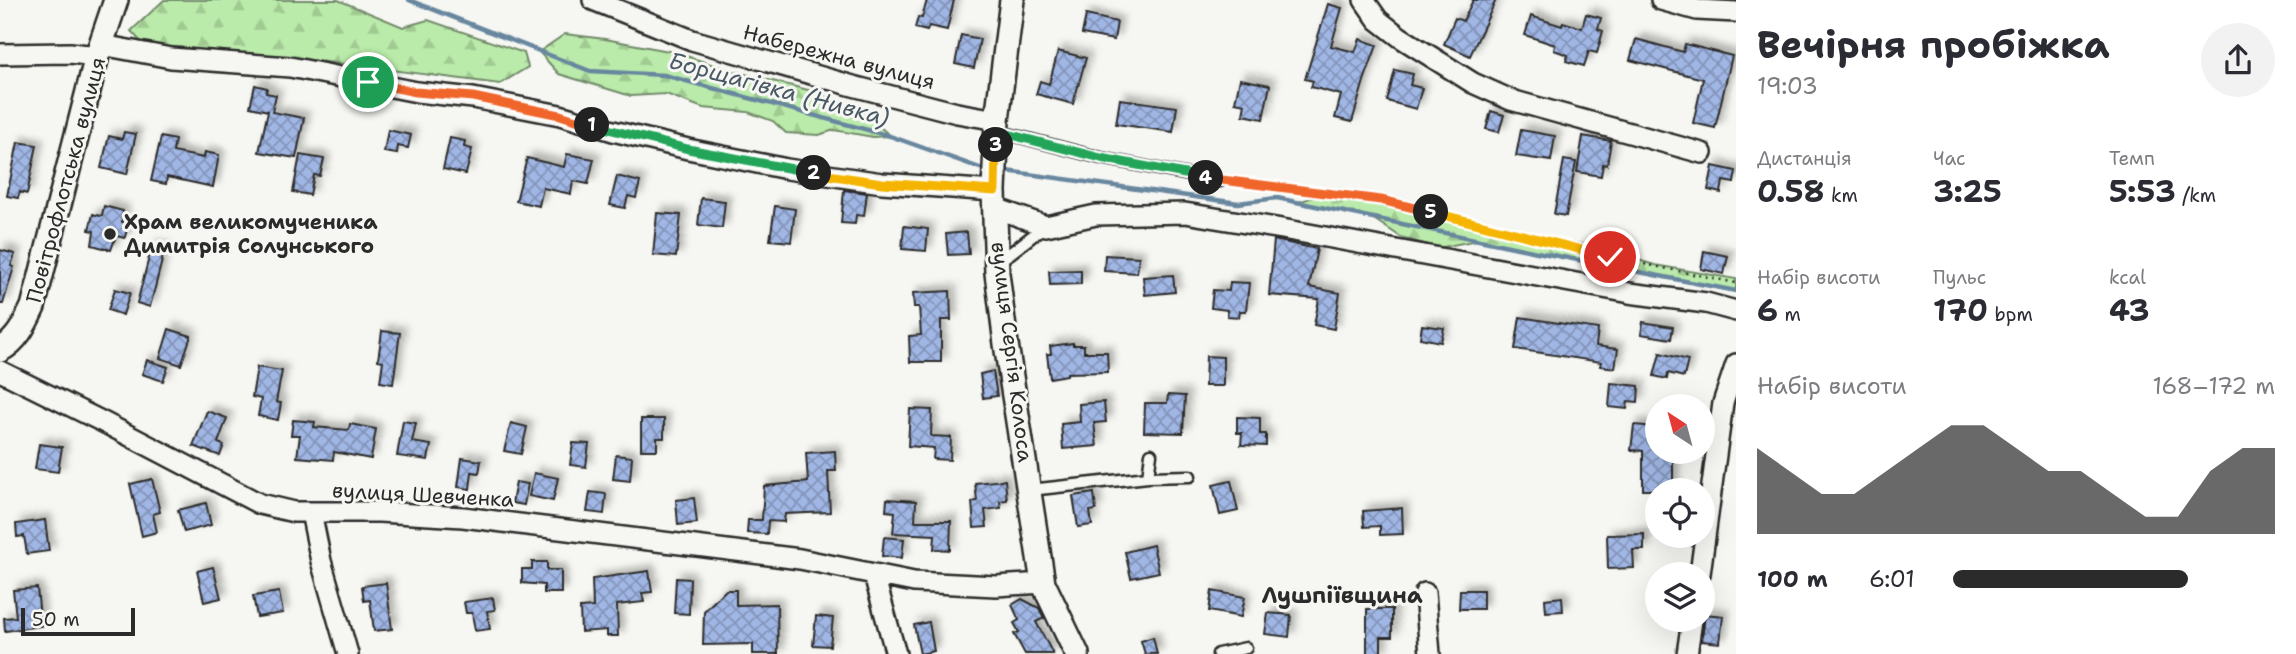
<!DOCTYPE html>
<html lang="uk">
<head>
<meta charset="utf-8">
<style>
	:root { --surface:#fff; --page:#f2f2f3; --text:#2b2b33; --muted:#7c7c81; --accent:#2b2b2b }
	body { margin:0; font-family:"Shantell Sans",sans-serif; background:var(--page); color:var(--text); height:100vh; display:flex; flex-direction:column; font-size:26px; white-space:nowrap }
	* { box-sizing:border-box; margin:0 }
	p { font-size:23px; color:var(--muted) }
	.icon { flex:none; width:38px; height:38px; fill:none; stroke:currentColor; stroke-width:2; stroke-linecap:round; stroke-linejoin:round }
	.map { position:relative; flex:1; overflow:hidden }
	.sheet { display:flex; flex-direction:column; background:var(--surface); width:560px }
	.sheet>* { flex:none }
	.needle { width:46px; rotate:324deg }
	.fabs { position:absolute; left:1645px; top:394px; display:grid; gap:14px }
	.fabs a { display:grid; place-items:center; width:70px; height:70px; border-radius:50%; background:var(--surface); box-shadow:0 7px 28px #0002; font-size:35px }
	.scale { position:absolute; left:21px; bottom:18px; width:114px; box-sizing:border-box; padding-left:7px; border:4px solid #2b2b2b; border-top:0; font-size:19px; line-height:24px; white-space:nowrap; color:#2b2b2b; -webkit-text-stroke:5px #f6f6f2; paint-order:stroke }
	.pin { position:absolute; display:grid; place-items:center; width:60px; height:60px; color:#fff; margin:-30px; border:4px solid #fff; border-radius:50%; box-shadow:0 2px 7px #0007 }
	.km { position:absolute; width:35px; height:35px; margin:-18px; border-radius:50%; background:#222; color:#fff; font-size:19px; line-height:35px; text-align:center }
	.round { display:grid; place-items:center; flex:none; width:74px; height:74px; border-radius:37px; background:var(--page) }
	.headline { display:flex; align-items:center; justify-content:space-between; height:119px; padding:0 21px }
	h1 { font-size:38px; font-weight:700; line-height:52px }
	.metrics { display:grid; grid-template-columns:repeat(3,1fr); gap:10px; height:119px; padding:7px 21px }
	.metrics div { display:grid; align-content:center }
	.metrics b { font-size:30px; font-weight:700 }
	.metrics small { font-size:19px; font-weight:400 }
	.metrics p { font-size:19px }
	.chart { height:196px; padding:14px 21px }
	.chart p { display:flex; justify-content:space-between }
	.chart svg { width:100%; height:126px; margin-top:7px; fill:var(--accent); opacity:.7 }
	ul { padding:0 21px; list-style:none; font-size:23px }
	li { display:grid; grid-template-columns:112px 84px 1fr; align-items:center; height:52px }
	li i { height:18px; border-radius:9px; background:var(--accent) }
	main { display:flex; flex:1; min-height:0 }
	.map>svg:first-child { display:block }
	.forest { fill:url(#forest-firs); stroke:#728b6a; stroke-width:2 }
	.lines { fill:none; stroke-linecap:round; stroke-linejoin:round }
	.stream { stroke:#67879f; stroke-width:4.5 }
	.building { fill:url(#building-cross-hatch); stroke:#2b2b2b; stroke-width:2; filter:url(#shadow) }
	.service-casing { stroke:#2b2b2b; stroke-width:15 }
	.minor-casing { stroke:#2b2b2b; stroke-width:24 }
	.tertiary-casing { stroke:#2b2b2b; stroke-width:28 }
	.path { stroke:#2b2b2b; stroke-width:2.5; stroke-dasharray:2 5; stroke-linecap:butt }
	.service { stroke:#f6f6f2; stroke-width:10 }
	.minor { stroke:#f6f6f2; stroke-width:19 }
	.tertiary { stroke:#f6f6f2; stroke-width:23 }
	.split-1-casing { stroke:#fff; stroke-width:14 }
	.split-2-casing { stroke:#fff; stroke-width:14 }
	.split-3-casing { stroke:#fff; stroke-width:14 }
	.split-4-casing { stroke:#fff; stroke-width:14 }
	.split-5-casing { stroke:#fff; stroke-width:14 }
	.split-6-casing { stroke:#fff; stroke-width:14 }
	.split-1 { stroke:#f0652b; stroke-width:9 }
	.split-2 { stroke:#22a559; stroke-width:9 }
	.split-3 { stroke:#f5b400; stroke-width:9 }
	.split-4 { stroke:#22a559; stroke-width:9 }
	.split-5 { stroke:#f0652b; stroke-width:9 }
	.split-6 { stroke:#f5b400; stroke-width:9 }
	.poi-dot { fill:#2b2b2b; stroke:#f6f6f2; stroke-width:2.5 }
	.labels { text-anchor:middle; stroke-width:6; stroke-linejoin:round; paint-order:stroke }
	.street-label { font-size:21px; fill:#2b2b2b; stroke:#f6f6f2 }
	.poi-label { font-size:21px; font-weight:bold; fill:#2b2b2b; stroke:#f6f6f2; text-anchor:start }
	.water-label { font-size:23px; font-style:italic; fill:#495965; stroke:#f6f6f2 }
	.neighbourhood-label { font-size:23px; font-weight:bold; fill:#2b2b2b; stroke:#f6f6f2 }
</style>
</head>
<body>
<main>
<div class="map">
<svg width="1736" height="654" viewBox="0 0 1736 654">
	<defs>
		<pattern id="forest-firs" width="22" height="20" patternUnits="userSpaceOnUse" patternTransform="scale(1.75)"><rect width="22" height="20" fill="#baebaa"/><path d="M5 1l3.5 6h-7zM16 11l3.5 6h-7z" fill="#a0ca92"/></pattern>
		<pattern id="building-cross-hatch" width="8" height="8" patternUnits="userSpaceOnUse" patternTransform="scale(1.75)"><rect width="8" height="8" fill="#a0b6e4"/><path d="M0 0l8 8M0 8l8-8" fill="none" stroke="#8394b9"/></pattern>
		<filter id="shadow"><feDropShadow dx="5.5" dy="-5.5" stdDeviation="3.5" flood-color="#0004"/></filter>
	</defs>
	<rect width="100%" height="100%" fill="#f6f6f2"/>
	<filter id="ink" filterUnits="userSpaceOnUse"><feTurbulence type="fractalNoise" baseFrequency=".0143" numOctaves="2"/><feDisplacementMap in="SourceGraphic" scale="14" xChannelSelector="R" yChannelSelector="G"/><feConvolveMatrix kernelMatrix="1 2 1 2 8 2 1 2 1" color-interpolation-filters="sRGB"/></filter>
	<g filter="url(#ink)">
		<!-- forest -->
		<path class="forest" d="M164,0h174l65,27 25,-7 96,33 4,14 -28,17 -163,-21 -194,-19 -12,-13z
			M565,34l40,5 69,13 55,18 83,21 53,22 25,23 -17,1 -39,-7 -15,5 -33,-2 -13,-12 -25,-9 -45,-4 -37,-14 -35,2 -72,-22 -20,-22z
			M1321,194l86,16 114,26 63,8 71,21 81,14v12l-259,-51 -39,8 -37,-11 -29,-19 -73,-16z"/>
		<g class="lines">
			<!-- stream -->
			<path class="stream" d="M409,0l181,71 74,4 226,61 90,32
				M1006,171l232,32 39,-5 260,54 199,39"/>
		</g>
		<!-- building -->
		<path class="building" d="M927,0h27l-7,30 -18,-4 -2,5 -12,-3 3,-11 4,1z
			M1473,0h23l-26,56 -26,-12 11,-26 8,3z
			M1328,4l14,4 -11,38 24,6 5,-13 17,6 -13,36 -12,41 -17,-4 6,-23 -30,-8 2,-6 -8,-2z
			M1586,14l15,4 -3,11 5,2 -6,22 -8,-2 -5,15 -18,-5 2,-6 -14,-5 1,-5 -30,-10 6,-19 31,10 1,-4 19,6z
			M1086,15l31,7 -3,18 -32,-6z
			M961,35l19,4 -6,29 -19,-4z
			M1636,39l47,13 2,-8 47,12 -17,72 -22,-5 10,-44 -73,-19z
			M1058,51l28,7 -13,46 -37,-10 4,-13 9,3z
			M1395,70l18,4 -3,11 12,3 -6,21 -29,-8z
			M1240,79l30,6 -7,34 -20,-4 2,-11 -10,-2z
			M255,85l12,3 -1,5 10,2 -4,17 32,6 -8,40 -37,-6 9,-41 -18,-4z
			M1120,99l57,8 -4,25 -57,-8z
			M1491,111l13,4 -5,17 -13,-3z
			M388,130l23,5 -3,13 -10,-2 -1,8 -13,-2z
			M1521,130l34,6 -4,25 -35,-5z
			M124,132l12,2 -9,40 -26,-6 8,-32 13,3z
			M1583,136l28,5 -4,24 -4,-1 -2,12 -24,-4z
			M161,137l14,3 -2,12 31,6 1,-6 14,3 -6,32 -46,-10 -1,7 -15,-3z
			M450,138l15,3 -1,6 8,2 -6,25 -23,-5z
			M18,142l19,3 -10,49 -7,-2 -2,6 -11,-2z
			M567,154l27,5 -6,25 -15,-3 -2,13 -28,-6 -4,18 -23,-5 11,-43 37,9z
			M300,155l24,4 -4,17 -6,-1 -4,20 -17,-3z
			M1564,160l12,2 -10,54 -12,-2z
			M1713,166l23,5 -2,12 -11,-2 -2,12 -13,-3z
			M617,176l23,6 -4,16 -8,-2 -3,12 -15,-3z
			M844,190l23,3 -3,23 -8,-1 -1,9 -14,-1z
			M701,198l24,3 -3,27 -24,-3z
			M104,206l19,5 -1,11 6,1 -3,15 -9,-2 -5,14 -19,-5 2,-14 -5,-1 4,-16 7,2 2,-1z
			M775,206l20,3 -4,33 -21,-2z
			M657,213l24,2 -5,42 -23,-2z
			M904,226l24,3 -2,22 -24,-2z
			M967,232l2,22 -21,1 -2,-21z
			M1274,240l43,9 -8,38 31,6 -6,36 -20,-4 5,-26 -50,-4z
			M152,246l13,3 -15,58 -13,-4z
			M0,250l15,4 -4,12 3,1 -11,37h-3z
			M1704,251l24,5 -4,18 -23,-5z
			M1105,255l34,2 -2,16 -33,-2z
			M1081,270v14l-31,1 -1,-14z
			M1173,275l2,17 -30,3 -2,-18z
			M1230,282l19,1 -3,28h-6l-1,6 -12,-1v-6l-16,-2 2,-18 16,1z
			M115,289l15,4 -7,22 -15,-5z
			M950,291l1,29h-10v42h-31l-1,-26 12,-1 -2,-28h-5l-1,-14z
			M1520,317l78,12 -2,17 22,3 -3,19 -15,-2 1,-4 -86,-13z
			M1643,322l30,5 -2,12 -30,-5z
			M1422,325l22,3 -3,14 -21,-4z
			M169,329l22,7 -10,29 -21,-7z
			M382,331l18,2 -7,51 -13,-2 3,-21 -5,-1z
			M1073,343v2h11v7h23l1,20 -41,1v2l-17,3 -3,-24h4l-1,-8z
			M1660,353l28,7 -4,17 -16,-4 -1,6 -13,-3z
			M1206,356l17,1v29h-18z
			M147,360l21,7 -5,14 -21,-7z
			M257,367l25,4 -6,31 5,1 -3,17 -20,-4 3,-17 -9,-2z
			M993,371l4,25 -14,2 -3,-24z
			M1611,383l28,3 -1,16 -10,-1 -1,8 -18,-2z
			M1168,395l17,1 -2,37 -39,-1 1,-29h22z
			M1104,402l2,20 -12,1 3,23 -34,3 -2,-25 19,-2 -1,-18z
			M910,409l22,1 -1,26 20,1 -1,23 -17,-1 1,-11 -26,-2z
			M207,411l20,7 -9,25 6,2 -4,11 -27,-10z
			M1237,417l23,1v16h6v12l-25,-1 1,-12h-5z
			M641,419h23v19h-7v12h-16z
			M293,420l22,2 -1,5 35,3 1,-6 26,5 -5,30 -37,-7 -1,8 -36,-3 3,-22h-9z
			M403,421l13,2 -4,19 19,3 -3,15 -31,-4z
			M511,423l16,4 -6,27 -17,-3z
			M1634,425l23,2v25h16v38h-30v-39l-12,-1z
			M573,443l16,1 -3,23 -16,-2z
			M39,444l23,3 -4,25 -23,-3z
			M835,451l1,20h-8l2,41 -45,2 -1,8 -16,-1 -1,13 -20,-1 1,-13h14l2,-34 44,-4 -2,-29z
			M616,455l16,2 -2,24 -17,-2z
			M462,458l19,3 -2,12 -7,-1 -2,17 -12,-2z
			M534,473l24,5 -5,23 -24,-5z
			M152,479l8,33 -7,2 4,18 -15,4 -12,-52z
			M1005,480l2,20 -7,1 1,7 -16,2 2,17 -13,1 -2,-26 5,-1 -2,-18z
			M1231,481l7,30 -18,4 -7,-30z
			M516,482l12,2 -4,21 -12,-2z
			M590,492l16,2 -2,20 -17,-2z
			M1094,493l2,17 -6,1 2,14 -14,2 -5,-31z
			M694,498l3,25 -19,2 -2,-25z
			M887,499l29,2 -1,20h36l-1,29 -16,-1 1,-14 -42,-2 2,-21 -9,-1z
			M206,503l5,22 -27,7 -6,-22z
			M1402,508l1,26 -23,1v-9l-16,1 -1,-16z
			M45,520l4,31 -22,3 -3,-18 -7,1 -1,-13z
			M1644,534v16h-11l1,18 -26,1 -1,-34z
			M884,537l20,2 -2,19 -20,-2z
			M1153,545l6,27 -28,6 -6,-26z
			M532,562h15v8h14v23h-17v-8l-22,-2v-14h10z
			M213,567l8,31 -17,4 -7,-31z
			M649,571l3,21 -10,1 2,9 -27,3 1,31h-11v-6l-26,2 -1,-24 13,-1 -1,-28z
			M676,578l14,1 -1,35 -15,-1z
			M386,583l6,46 -18,2 -4,-31 -6,1 -2,-15z
			M37,588l4,38 -36,5 -1,-13 12,-1 -3,-27z
			M726,590h10v15l41,-1 1,50h-25v-10l-50,1 1,-34z
			M1460,590h23v19h-24z
			M1212,591l33,6 -4,20 -32,-6z
			M279,592l4,21 -26,4 -4,-21z
			M1562,597l1,14 -17,1 -1,-13z
			M493,598l2,12 -8,1 3,18 -15,2 -3,-18h-6l-2,-11z
			M1022,599l17,9 5,10 -8,4 17,32h-28l-11,-20 5,-2 -5,-9 5,-3 -7,-15z
			M1367,609h25v28h-11v17h-14z
			M1268,613l23,2 -2,22 -24,-3z
			M1705,614l18,2 -3,27 -18,-2z
			M816,616l17,2 -3,28 -17,-1z
			M929,622l5,29 -14,3 -6,-29z
			M1153,637l4,17h-12l-4,-13z"/>
		<g class="lines">
			<defs>
				<path id="service" d="M997,131l104,27 119,23
					M998,260l10,-5 37,-29
					M1148,477l3,-23
					M1030,490l118,-13 42,-1
					M1218,654l28,-6"/>
				<path id="minor" d="M593,0l99,40 161,46 104,27 40,7
					M1364,0l14,20 22,17 73,46 38,17 191,53
					M1661,0l36,10 39,2
					M102,45l69,13 119,9 127,25 56,6 87,17 53,16 75,18 99,20 95,14 112,8
					M0,54l70,-1 27,3
					M995,208l51,18 50,-11 89,-2 97,16 343,63
					M1629,293l77,10 30,8
					M0,371l103,51 157,82 34,8h85l84,5 337,42 114,23 82,4 47,-3
					M311,512l10,49 27,93
					M1700,574l23,-171 13,-39
					M874,575l22,79
					M1425,593l5,61
					M1687,654l5,-34"/>
				<path id="tertiary" d="M1012,0l-15,120 -3,71 3,82 9,71 37,239 34,71
					M0,350c17,-9 25,-26 33,-43l64,-251 19,-56"/>
			</defs>
			<!-- service casing -->
			<use href="#service" class="service-casing"/>
			<!-- minor casing -->
			<use href="#minor" class="minor-casing"/>
			<!-- tertiary casing -->
			<use href="#tertiary" class="tertiary-casing"/>
			<!-- path -->
			<path class="path" d="M1233,182l148,18 229,57 126,26"/>
			<!-- service -->
			<use href="#service" class="service"/>
			<!-- minor -->
			<use href="#minor" class="minor"/>
			<!-- tertiary -->
			<use href="#tertiary" class="tertiary"/>
		</g>
	</g>
	<g class="lines" filter="url(#ink)">
		<defs>
			<path id="split-1" d="M368,82l48,10 57,5 87,18 32,10"/>
			<path id="split-2" d="M592,125l96,24 126,24"/>
			<path id="split-3" d="M814,173l68,10 113,8 1,-46"/>
			<path id="split-4" d="M996,145v-14l105,27 105,20"/>
			<path id="split-5" d="M1206,178l175,22 50,12"/>
			<path id="split-6" d="M1431,212l179,45"/>
		</defs>
		<!-- split-1 casing -->
		<use href="#split-1" class="split-1-casing"/>
		<!-- split-2 casing -->
		<use href="#split-2" class="split-2-casing"/>
		<!-- split-3 casing -->
		<use href="#split-3" class="split-3-casing"/>
		<!-- split-4 casing -->
		<use href="#split-4" class="split-4-casing"/>
		<!-- split-5 casing -->
		<use href="#split-5" class="split-5-casing"/>
		<!-- split-6 casing -->
		<use href="#split-6" class="split-6-casing"/>
		<!-- split-1 -->
		<use href="#split-1" class="split-1"/>
		<!-- split-2 -->
		<use href="#split-2" class="split-2"/>
		<!-- split-3 -->
		<use href="#split-3" class="split-3"/>
		<!-- split-4 -->
		<use href="#split-4" class="split-4"/>
		<!-- split-5 -->
		<use href="#split-5" class="split-5"/>
		<!-- split-6 -->
		<use href="#split-6" class="split-6"/>
	</g>
	<!-- markers -->
	<circle class="poi-dot" cx="110" cy="234" r="7"/>
	<g class="labels">
		<!-- street labels -->
		<g class="street-label">
			<text transform="translate(839 57) rotate(15)" y="7">Набережна вулиця</text>
			<text transform="translate(66 180) rotate(-75)" y="7">Повітрофлотська вулиця</text>
			<text transform="translate(1012 352) rotate(83)" y="7">вулиця Сергія Колоса</text>
			<text transform="translate(423 495) rotate(3)" y="7">вулиця Шевченка</text>
		</g>
		<!-- poi labels -->
		<g class="poi-label">
			<text x="124" y="229">Храм великомученика<tspan x="124" dy="24">Димитрія Солунського</tspan></text>
		</g>
		<!-- water labels -->
		<g class="water-label">
			<text transform="translate(779 89) rotate(15)" y="8">Борщагівка (Нивка)</text>
		</g>
		<!-- neighbourhood labels -->
		<g class="neighbourhood-label">
			<text x="1342" y="603">Лушпіївщина</text>
		</g>
	</g>
</svg>
<div class="fabs">
<a><svg class="needle" viewBox="-14 -14 28 28"><path d="M0-13l5 13h-10z" fill="#e53935"/><path d="M0 13l5-13h-10z" fill="#7c7c81"/></svg></a>
<a><svg class="icon" aria-label="locate" viewBox="0 0 24 24"><circle cx="12" cy="12" r="6"/><path d="M12 2v4M12 18v4M2 12h4M18 12h4"/></svg></a>
<a><svg class="icon" aria-label="layers" viewBox="0 0 24 24"><path d="M12 4l9 5-9 5-9-5zM3 14l9 5 9-5"/></svg></a>
</div>
<div class="scale">50 m</div>
<div class="pin" style="left:368px;top:82px;background:#1e9e55"><svg class="icon" aria-label="arrive" viewBox="0 0 24 24"><path d="M6 21V4h12l-3 4 3 4H6"/></svg></div>
<div class="pin" style="left:1610px;top:257px;background:#d93025"><svg class="icon" aria-label="check" viewBox="0 0 24 24"><path d="M5 12l5 5 9-10"/></svg></div>
<b class="km" style="left:592px;top:125px">1</b>
<b class="km" style="left:814px;top:173px">2</b>
<b class="km" style="left:996px;top:145px">3</b>
<b class="km" style="left:1206px;top:178px">4</b>
<b class="km" style="left:1431px;top:212px">5</b>
</div>
<section class="sheet">
<div class="headline"><div><h1>Вечірня пробіжка</h1><p>19:03</p></div><a class="round"><svg class="icon" aria-label="share" viewBox="0 0 24 24"><path d="M12 15V3M7 8l5-5 5 5M5 13v7h14v-7"/></svg></a></div>
<div class="metrics">
<div><p>Дистанція</p><b>0.58<small> km</small></b></div>
<div><p>Час</p><b>3:25</b></div>
<div><p>Темп</p><b>5:53<small> /km</small></b></div>
</div>
<div class="metrics">
<div><p>Набір висоти</p><b>6<small> m</small></b></div>
<div><p>Пульс</p><b>170<small> bpm</small></b></div>
<div><p>kcal</p><b>43</b></div>
</div>
<div class="chart"><p><span>Набір висоти</span>168–172 m</p>
<svg viewBox="0 0 160 44" preserveAspectRatio="none"><path d="M0 44V14L10 22L20 30L30 30L40 22L50 14L60 6L70 6L80 14L90 22L100 22L110 30L120 38L130 38L140 22L150 14L160 14V44z"/></svg>
</div>
<ul>
<li><b>100 m</b>6:01<i style="width:73%"></i></li>
</ul>
</section>
</main>
</body>
</html>
